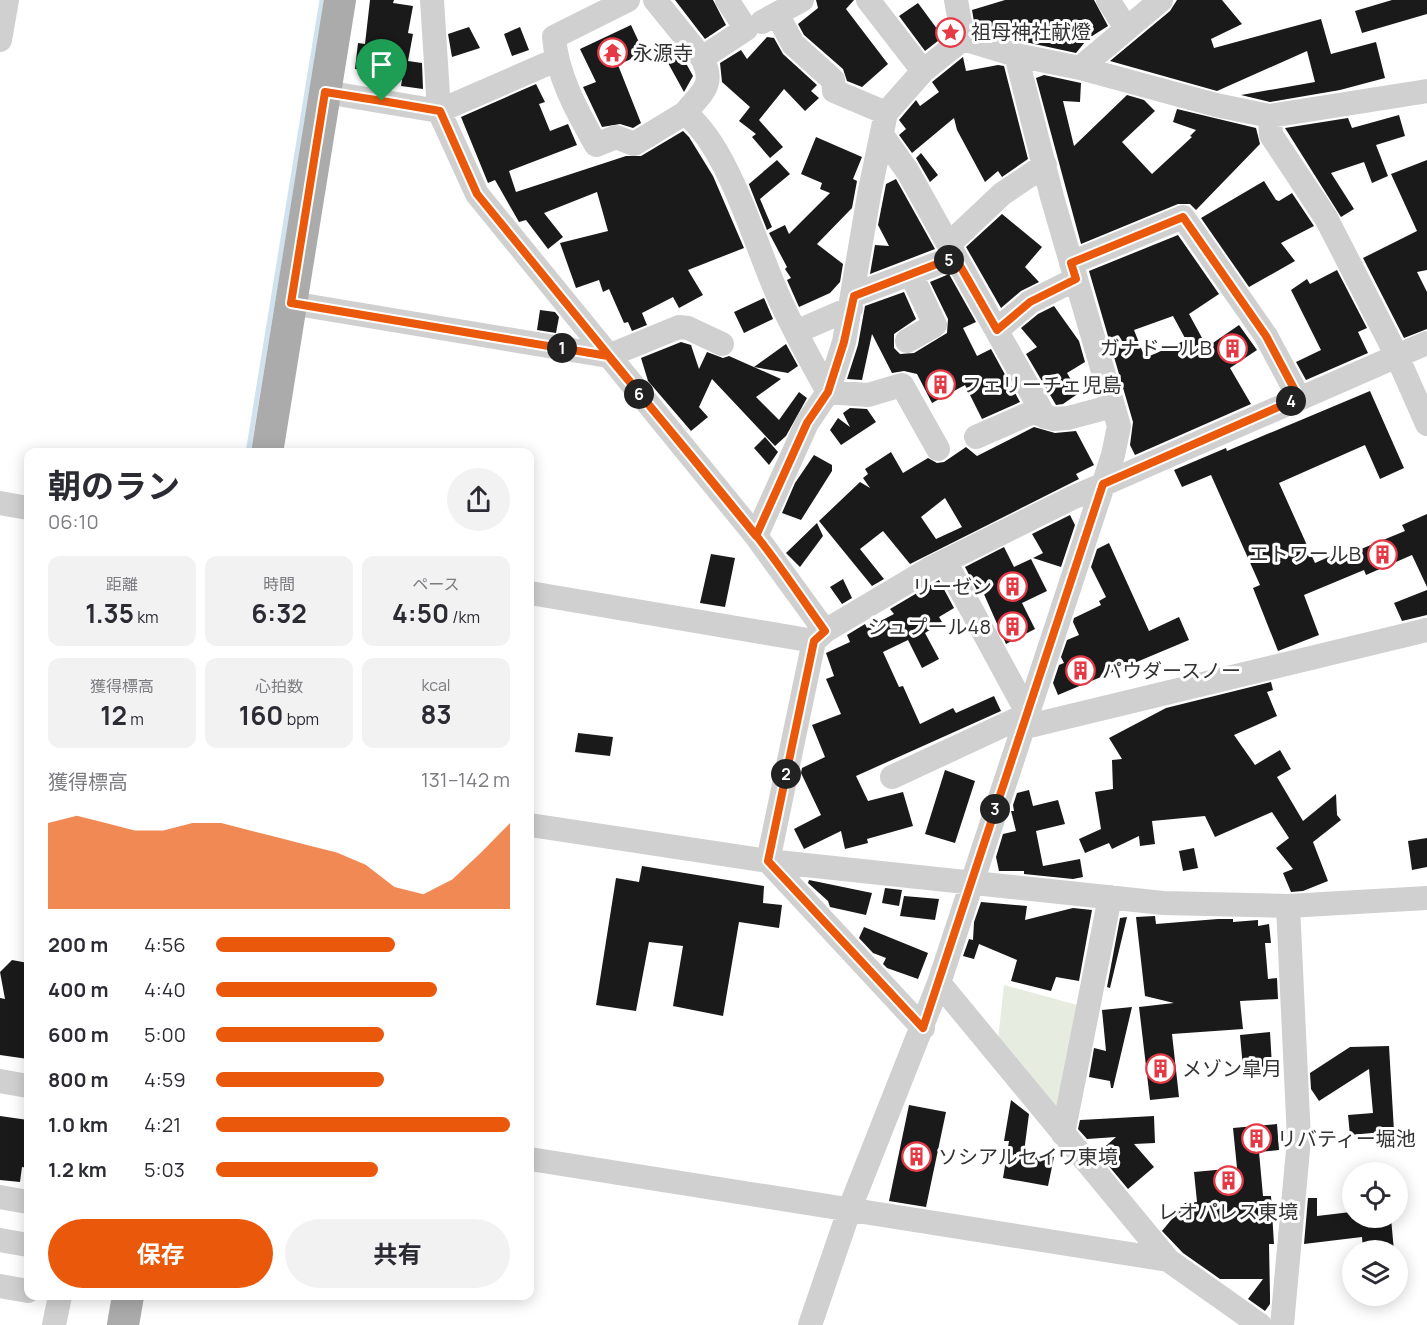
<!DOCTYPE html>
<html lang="ja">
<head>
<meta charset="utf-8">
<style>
	:root { --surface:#fff; --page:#f2f2f3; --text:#2b2b33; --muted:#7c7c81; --accent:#ea580c }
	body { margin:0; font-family:Manrope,"Noto Sans JP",sans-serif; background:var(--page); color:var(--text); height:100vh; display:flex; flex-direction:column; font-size:22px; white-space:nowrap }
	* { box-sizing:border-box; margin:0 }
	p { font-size:20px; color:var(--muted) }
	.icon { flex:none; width:33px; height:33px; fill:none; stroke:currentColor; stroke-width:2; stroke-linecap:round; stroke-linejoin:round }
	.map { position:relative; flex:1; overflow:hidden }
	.panel { position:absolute; left:24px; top:448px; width:510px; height:852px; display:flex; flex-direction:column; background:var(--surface); border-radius:12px; box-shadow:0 3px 15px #0003 }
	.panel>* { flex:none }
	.controls { position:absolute; left:1342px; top:1162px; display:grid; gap:12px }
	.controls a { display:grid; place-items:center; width:66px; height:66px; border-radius:50%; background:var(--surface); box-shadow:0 3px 15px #0003; font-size:30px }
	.pin { position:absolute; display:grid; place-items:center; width:51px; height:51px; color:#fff; margin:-62px -26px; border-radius:50% 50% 50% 0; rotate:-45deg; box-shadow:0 0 6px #0007 }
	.pin .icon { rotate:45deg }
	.km { position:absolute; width:30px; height:30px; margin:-15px; border-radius:50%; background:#222; color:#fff; font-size:16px; line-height:30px; text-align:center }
	.round { display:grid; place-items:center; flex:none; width:63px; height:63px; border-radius:32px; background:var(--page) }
	.summary { display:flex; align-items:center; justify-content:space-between; height:102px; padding:0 24px }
	h1 { font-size:33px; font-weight:700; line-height:45px }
	.figures { display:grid; grid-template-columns:repeat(3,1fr); gap:9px; height:102px; padding:6px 24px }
	.figures div { display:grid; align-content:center; border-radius:12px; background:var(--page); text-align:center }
	.figures b { font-size:26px; font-weight:700 }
	.figures small { font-size:16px; font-weight:400 }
	.figures p { font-size:16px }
	.chart { height:168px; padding:12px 24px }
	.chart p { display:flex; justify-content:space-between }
	.chart svg { width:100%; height:108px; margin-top:6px; fill:var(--accent); opacity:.7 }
	.primary-button { display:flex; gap:12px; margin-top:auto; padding:12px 24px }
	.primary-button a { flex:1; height:69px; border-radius:36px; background:var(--accent); color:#fff; font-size:24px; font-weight:700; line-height:69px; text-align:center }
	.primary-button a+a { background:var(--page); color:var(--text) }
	ul { padding:0 24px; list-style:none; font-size:20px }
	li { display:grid; grid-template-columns:96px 72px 1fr; align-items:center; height:45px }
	li i { height:15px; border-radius:8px; background:var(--accent) }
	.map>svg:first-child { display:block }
	.green { fill:#e6ecdf }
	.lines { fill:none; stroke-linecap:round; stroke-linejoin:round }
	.stream { stroke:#cfe2ee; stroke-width:5 }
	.building { fill:#1a1a1a; fill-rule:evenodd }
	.minor { stroke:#d0d0d0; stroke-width:24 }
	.major { stroke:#ababab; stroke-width:32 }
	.route-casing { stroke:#fff; stroke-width:12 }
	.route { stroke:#ea580c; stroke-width:8 }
	.labels { text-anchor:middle; stroke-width:6; stroke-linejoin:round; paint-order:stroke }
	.poi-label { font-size:20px; fill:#333; stroke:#fff; text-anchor:start }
</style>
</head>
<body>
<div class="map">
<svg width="1427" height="1325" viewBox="0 0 1427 1325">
	<rect width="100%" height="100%" fill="#fff"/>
	<!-- green -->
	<path class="green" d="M1004,985l77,21 -22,105 -61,-71z"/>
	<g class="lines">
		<!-- stream -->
		<path class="stream" d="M248,453l74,-453"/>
	</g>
	<!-- building -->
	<path class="building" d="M370,0h24l-1,3 20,3 -5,27 5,1 -5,27 14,2 1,26 -22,-3 1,-6 -25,-3v-5l-22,-3 3,-26 7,1z
		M675,0h38l13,25 -21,14z
		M816,0h38l-8,9 42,55 -26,23 -15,-6 -4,-12 -39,-34 -6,-11 20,-16z
		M1005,0h89l14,26 -19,12 -4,-5v9l-9,11 -65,-14 -1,-15 -25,7 -10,-3 -3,-18z
		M1177,0h45l20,24 -31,15 3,9 107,-29 10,35 45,-12 9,36 -45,12 -70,12 -29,-7 74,-13 -8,-31 -90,40 -107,-30 60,-50z
		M1392,0h35v14l-65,19 -7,-22z
		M918,3l25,34 -18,14 -26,-35z
		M631,25l13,28 -26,12 23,58 -8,5 -13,-4 -18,3 -19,-40 13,-5 -16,-33z
		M469,27l11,21 -28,9 -4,-23z
		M520,27l9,23 -17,6 -8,-22z
		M767,37l7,1 9,16 34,31 -6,6 8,7 -14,13 -21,-22 -25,31 24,27 -13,11 -18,-21 4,-3 -17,-13 11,-14 -28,-25 -2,-19 21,-13 6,9z
		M682,56l11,20 -9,16 -16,-29z
		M963,57l3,14 32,-6 6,1 24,93 -26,18 -4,-6 -13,11 -28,-52 -3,-12 -42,35 -13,-18 7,-6 -7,-9 17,-20 4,6 19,-14 -7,-10z
		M1044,75l37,8 -1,19 -17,-1 11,45 53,-51 17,5 11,11 -33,31 30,32 40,-37 -2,-1 6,-6 -23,-8 4,-13 79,19 4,16 -64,66 -6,-6h-12l-97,40 -45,-166z
		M536,84l9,18 -6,2 11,27 18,-7 9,21 -68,26 7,21 110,-36h15l42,-25 6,6 24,39 31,72 -56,22 15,25 -24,13 -6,-11 -31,16 5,12 -15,6 -4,-9 -4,1 -15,-34 -6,3 -4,-12 -23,8 -16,-45 48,-12 -11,-39 -53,21 19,24 -15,12 -22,-29 -7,2 -24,-42 -7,3 -27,-66z
		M1399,115l6,21 -29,9 12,31 -16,7 -8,-21 -33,11 23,36 -13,8 -56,-89 63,-10 4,10z
		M816,137l46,20 -9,22 4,2 -5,27 -35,36 26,20 -3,18 -10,11 -31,14 -12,-27 4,-2 -6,-9 2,-2 -18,-34 16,-8 4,9 41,-41 -10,-4 2,-6 -21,-9z
		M921,153l17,22 -8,7 -14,-24z
		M777,160l13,14 -30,25 12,28 -5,3 -19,-48 1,2z
		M1427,160v110l-10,2 10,20v37l-23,9 -41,-80 54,-27 -26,-57z
		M896,179l39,70 -65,25 5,-29 14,1 -11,-21 8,-41z
		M1264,181l12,19 3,1 13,-8 22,33 -33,17 14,18 -46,26 -48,-69z
		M1002,214l40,33 -17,20 14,15 -18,9 -20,17 -35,-61z
		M1178,235l41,59 -30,20 18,33 32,-22 18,25 -27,18 21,36 -116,51 -5,-10 3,-23 -44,-151zM1173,316l13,24 -41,18 -11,-28z
		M1337,270l30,58 -9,4 10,21 -62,27 -10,-18 25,-12 -30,-60 16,-11 3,5z
		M949,274l27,48 -13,6 14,28 14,-7 29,53 -38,17 -17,-34 -33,18 -15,-29 -13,-3 -12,2 -20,-39 -10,46 -15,-1 11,-34 7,-39 39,-14 12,27 -22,15v14l6,6 14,-1 33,-20 1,-14 -18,-37z
		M764,298l9,21 -29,14 -10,-21z
		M1054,306l25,35 6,21 -18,11 12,20 -16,11 -7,1 -30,-51 11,-7 -16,-19 17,-14z
		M540,310l15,2 4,5 -3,16 -19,-3z
		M681,342l10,3 8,24 8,-17 16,6 6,-2 52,23 -25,18 23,23 20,-28 8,6 -21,38 -11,10 -63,-67 -13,28 9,10 -17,14 -43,-50 -7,-23z
		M786,344l12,22 -10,7 -34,-6z
		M1370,391l34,77 -24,11 -15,-34 -86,38 36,80 27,-12 2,5 61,-25 -3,-6 25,-11v73l-15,-32 -46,20 -2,-5 -60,25 15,40 -41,16 -25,-63 7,-3 -49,-110 -29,12 -8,-17 52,-22 1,3z
		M850,408l17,1 9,13 -35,23 -11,-15 8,-12 12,9 -7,-14z
		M1034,427l21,6 21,-2 18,34 -18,9 3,5 -169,85 -27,-33 -23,18 24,30 -12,7 -53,-65 41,-39 10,6 -7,-10 5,-4 -3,-5 26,-17 12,21 25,-15 9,5 7,-1 22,-15 11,9zM945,498l17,29 -26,12 -15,-22z
		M765,437l13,15 -9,13 -15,-17z
		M814,455l18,10v6l-31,49 -19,-7 13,-30z
		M1070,515l5,10 -14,42 -28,-9 10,-5 -11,-19z
		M817,523l6,13 -23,31 -14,-14z
		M1109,543l40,88 30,-14 10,23 -131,55 -5,-12 6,-18 5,-2 -3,-6 6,-17 12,-5 -6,-13 1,-4 27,-13 -2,-4 7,-4 -15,-30 6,-18z
		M1004,547l10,20 17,-8 16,32 -25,12 13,26 -29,15 -23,-52 -4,2 -14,-27z
		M711,554l24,4 -10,49 -25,-4z
		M843,579l9,19 -10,6 -12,-17z
		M939,580l15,28 -15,9 3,5 -17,11 14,26 -17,9 -14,-28 -25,12 16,35 4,-1 17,38 33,-16 3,5 38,-17 7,15 -145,65 12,25 35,-9 10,34 -46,13 1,4 -23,6 -4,-18 -37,18 -10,-20 27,-14 -20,-42 1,-5 23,-11 -13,-32 29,-11 -15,-35 8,-3 -8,-23 24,-11 -3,-7 18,-11 2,4 27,-14 -4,-5z
		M1427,590v25l-25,6 -8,-18z
		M1271,682l2,8 -6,2 10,24 -43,19 21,30 25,-15 11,19 -14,8 26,44 33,-27 1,21 4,5 -28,22 15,39 -25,10 -12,1 -8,-19 10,-4 -17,-21 13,-10 -17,-26 -57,25 -10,-21 -53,5 3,23 -15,2 -1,-10 -27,13 -3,-6 -24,10 -6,-14 22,-10 -6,-37 18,-3 -1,-29 10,-1 -13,-21 57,-30z
		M578,733l35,4 -3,19 -35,-4z
		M945,770l30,11 -20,62 -30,-9z
		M1029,790l4,16 25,-6 7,24 -29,7 7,35 37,-7 3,18 -10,2 -49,-5v-3h-25l-3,-14 7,-23 13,-3 -5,-20h3l-1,-6 4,-12z
		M1427,838v29l-15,3 -4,-29z
		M1194,848l4,20 -15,3 -4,-20z
		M642,866l122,20 -1,17 19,2 -3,23 -40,-6 -16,94 -50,-10 10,-60 -34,-4 -13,69 -40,-6 20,-127 23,4z
		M809,880l63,13 -6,22 -36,-8 -2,-6 -20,-18z
		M885,888l17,2 -3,16 -17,-3z
		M904,896l35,3 -4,21 -35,-4z
		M981,902l46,4 -2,14 48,-12 19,2 -13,71 -23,-4 -5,14 -40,-10 6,-21 -38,-16 -5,15 -11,-3 6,-17 4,1 1,-18z
		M1155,916l1,8 62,-5h15v3l25,-2v6l11,-2 2,19h-6l3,36 9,-1 1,21 -38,2 3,28 -71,5 7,63 -29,3 -11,-93 35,-4 -29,-7 -9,-79z
		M1127,917l-17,71 -3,-1 13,-69z
		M864,927l64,26 -10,26 -31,-11 -4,-4 3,-6 -13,-5 -14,-15z
		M12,960l16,3v96l-28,-4v-57l5,1 -5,-27z
		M1132,1007l-19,81h-2l-1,-7 -21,-4 5,-29 12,3 -4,-41z
		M1270,1032l2,34 -29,2 -3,-33z
		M1389,1046l5,85 -44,4 -2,-20 25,-2 -4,-44 -50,32 -8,-12 -1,-16 40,-26z
		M1011,1100l18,14 -5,38 30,5 -6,29 -45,-8 6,-37h-5z
		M909,1105l37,7 -20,95 -37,-6z
		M0,1116l28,4 -3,28 3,1v19l-6,-1 -2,15 -20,-2z
		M1154,1116l1,27 -21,1 20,23 -26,22 -30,-36 18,-16 -29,2 -9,-10 2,-9z
		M1277,1124l2,26 -20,2 4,44h8l3,48h-5l1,52v8l-5,7 -17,-12 15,-20h-43l-37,-26 -21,-22 23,-28 12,-1 -3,-30 43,-4 -4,-40z
		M1308,1198h9v18l34,-4 1,6h39l3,33h-31l-1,-14 -58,7z"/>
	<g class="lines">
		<!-- minor -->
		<path class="minor" d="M432,0l7,111 117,-51
			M628,0l-74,37c3,39 23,74 42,108l20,-8 18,7 51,-31
			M655,0l47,58
			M727,0l19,29 -44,29c14,27 0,34 -17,55 42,33 68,124 89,173 15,37 35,71 54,106
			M868,0l55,71
			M956,0l7,39 53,16 64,13 136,37 54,11 157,-25
			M1108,0l18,28
			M777,14l16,30 40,36 1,11 52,22
			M762,22l40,-22
			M0,40l7,-40
			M1080,68l81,-68
			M325,92l114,19 38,83 279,342 69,95
			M1270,116l1,19 55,83 71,138 30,68
			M882,135l26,37 137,245
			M949,244l53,-50 43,-29
			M1071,263l112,-46 83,119 33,62
			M854,295l101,-38
			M291,303l317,53 71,-29 9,1 34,16
			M997,330l33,-28 46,-23
			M796,332l55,-24
			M907,341l28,-16 -24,-51
			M828,392l40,3 34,-10 36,64
			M976,437l57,-25 21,7 14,-1 45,-12
			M0,503l28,5
			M756,536l51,-113 21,-31 16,-50 25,-147 17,-82 37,-42 40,-32
			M530,593l284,48
			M1021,728l406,-98
			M892,777l136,-63 -83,-153
			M530,825l238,36 395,42 125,3 139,-8
			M768,861l46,-220 11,-10 106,-63 141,-70 355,-155
			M768,861l155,167
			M939,983l229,277 92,65
			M0,1081l28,5
			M1063,1134l47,-237
			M530,1159l638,101
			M0,1197l28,5
			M0,1240l28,5
			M0,1286l28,5
			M54,1325l6,-29
			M810,1325l40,-117 89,-225 174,-528 6,-29 -67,-229 -36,-142
			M1282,1325l17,-186 -11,-233"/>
		<!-- major -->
		<path class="major" d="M267,453l73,-453
			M123,1325l5,-29"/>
	</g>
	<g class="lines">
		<defs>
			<path id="route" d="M382,101l-57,-9 -34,211 317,53c49,59 99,118 147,178 25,31 47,65 70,97l-11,10 -46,220 155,167 180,-544 196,-86 -33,-62 -83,-119 -112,46 5,16 -46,23 -33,28 -42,-73 -101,39 -10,46 -16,50 -21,31 -51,113 -279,-342 -37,-83 -58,-10"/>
		</defs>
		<!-- route casing -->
		<use href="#route" class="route-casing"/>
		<!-- route -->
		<use href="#route" class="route"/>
	</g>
	<!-- icons -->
	<defs>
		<symbol id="sight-ring" viewBox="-11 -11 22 22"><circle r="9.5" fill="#fff" stroke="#e63946" stroke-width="1.5"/><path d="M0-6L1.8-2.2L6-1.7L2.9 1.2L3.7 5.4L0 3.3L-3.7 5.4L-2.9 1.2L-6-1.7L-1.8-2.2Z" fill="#e63946"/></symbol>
		<symbol id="temple-ring" viewBox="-11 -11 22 22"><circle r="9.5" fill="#fff" stroke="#e63946" stroke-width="1.5"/><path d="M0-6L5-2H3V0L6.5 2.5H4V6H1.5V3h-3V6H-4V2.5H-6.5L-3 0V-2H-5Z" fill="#e63946"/></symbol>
		<symbol id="building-ring" viewBox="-11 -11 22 22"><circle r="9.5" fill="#fff" stroke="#e63946" stroke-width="1.5"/><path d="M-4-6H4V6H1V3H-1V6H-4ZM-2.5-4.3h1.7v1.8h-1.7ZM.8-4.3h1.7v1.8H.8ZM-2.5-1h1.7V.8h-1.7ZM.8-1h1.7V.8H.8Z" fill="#e63946"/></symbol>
	</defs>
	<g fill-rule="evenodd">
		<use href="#sight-ring" x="934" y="16" width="33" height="33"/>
		<use href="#temple-ring" x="596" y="36" width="33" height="33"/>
		<use href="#building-ring" x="1216" y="332" width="33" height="33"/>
		<use href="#building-ring" x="924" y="368" width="33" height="33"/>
		<use href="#building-ring" x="1366" y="538" width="33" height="33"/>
		<use href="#building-ring" x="996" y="570" width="33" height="33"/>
		<use href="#building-ring" x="996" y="610" width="33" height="33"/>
		<use href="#building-ring" x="1064" y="654" width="33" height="33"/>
		<use href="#building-ring" x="1144" y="1052" width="33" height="33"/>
		<use href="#building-ring" x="1240" y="1122" width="33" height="33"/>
		<use href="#building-ring" x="900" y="1140" width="33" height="33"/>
		<use href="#building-ring" x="1212" y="1164" width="33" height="33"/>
	</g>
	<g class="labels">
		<!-- poi labels -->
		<g class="poi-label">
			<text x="971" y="39">祖母神社献燈</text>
			<text x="633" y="60">永源寺</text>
			<text x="1212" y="355" text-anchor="end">ガナドールB</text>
			<text x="962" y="392">フェリーチェ児島</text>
			<text x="1361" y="561" text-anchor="end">エトワールB</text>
			<text x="992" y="594" text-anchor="end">リーゼン</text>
			<text x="991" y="634" text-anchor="end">シュプール48</text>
			<text x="1102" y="678">パウダースノー</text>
			<text x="1182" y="1076">メゾン皐月</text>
			<text x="1277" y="1146">リバティー堀池</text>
			<text x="938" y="1164">ソシアルセイワ東境</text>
			<text x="1228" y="1219" text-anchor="middle">レオパレス東境</text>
		</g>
	</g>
</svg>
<div class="controls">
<a><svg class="icon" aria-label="locate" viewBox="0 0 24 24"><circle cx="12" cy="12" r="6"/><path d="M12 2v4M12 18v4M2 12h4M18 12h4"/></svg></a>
<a><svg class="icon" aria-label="layers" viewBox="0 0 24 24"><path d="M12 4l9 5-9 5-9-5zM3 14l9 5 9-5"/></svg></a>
</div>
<div class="pin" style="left:382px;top:101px;background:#1e9e55"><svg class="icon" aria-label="arrive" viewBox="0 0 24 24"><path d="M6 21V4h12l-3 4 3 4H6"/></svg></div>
<b class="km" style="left:562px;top:348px">1</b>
<b class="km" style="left:786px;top:774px">2</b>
<b class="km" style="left:995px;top:809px">3</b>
<b class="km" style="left:1291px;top:401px">4</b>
<b class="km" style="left:949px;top:260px">5</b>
<b class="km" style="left:639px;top:394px">6</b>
<section class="panel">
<div class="summary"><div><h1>朝のラン</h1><p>06:10</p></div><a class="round"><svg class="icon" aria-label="share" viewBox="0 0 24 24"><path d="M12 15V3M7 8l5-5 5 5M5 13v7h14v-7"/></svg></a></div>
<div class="figures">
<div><p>距離</p><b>1.35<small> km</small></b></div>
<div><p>時間</p><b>6:32</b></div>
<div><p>ペース</p><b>4:50<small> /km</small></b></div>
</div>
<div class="figures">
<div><p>獲得標高</p><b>12<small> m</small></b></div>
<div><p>心拍数</p><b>160<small> bpm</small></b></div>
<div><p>kcal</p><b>83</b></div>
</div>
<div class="chart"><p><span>獲得標高</span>131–142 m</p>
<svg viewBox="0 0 160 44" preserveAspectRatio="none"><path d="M0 44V9L10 6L20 9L30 12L40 12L50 9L60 9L70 12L80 15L90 18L100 21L110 26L120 35L130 38L140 32L150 21L160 9V44z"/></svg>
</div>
<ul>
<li><b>200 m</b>4:56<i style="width:61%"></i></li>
<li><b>400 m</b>4:40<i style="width:75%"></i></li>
<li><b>600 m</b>5:00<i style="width:57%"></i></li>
<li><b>800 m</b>4:59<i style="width:57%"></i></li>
<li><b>1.0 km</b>4:21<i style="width:100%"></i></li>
<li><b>1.2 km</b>5:03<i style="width:55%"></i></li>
</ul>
<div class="primary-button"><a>保存</a><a>共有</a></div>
</section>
</div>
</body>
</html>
